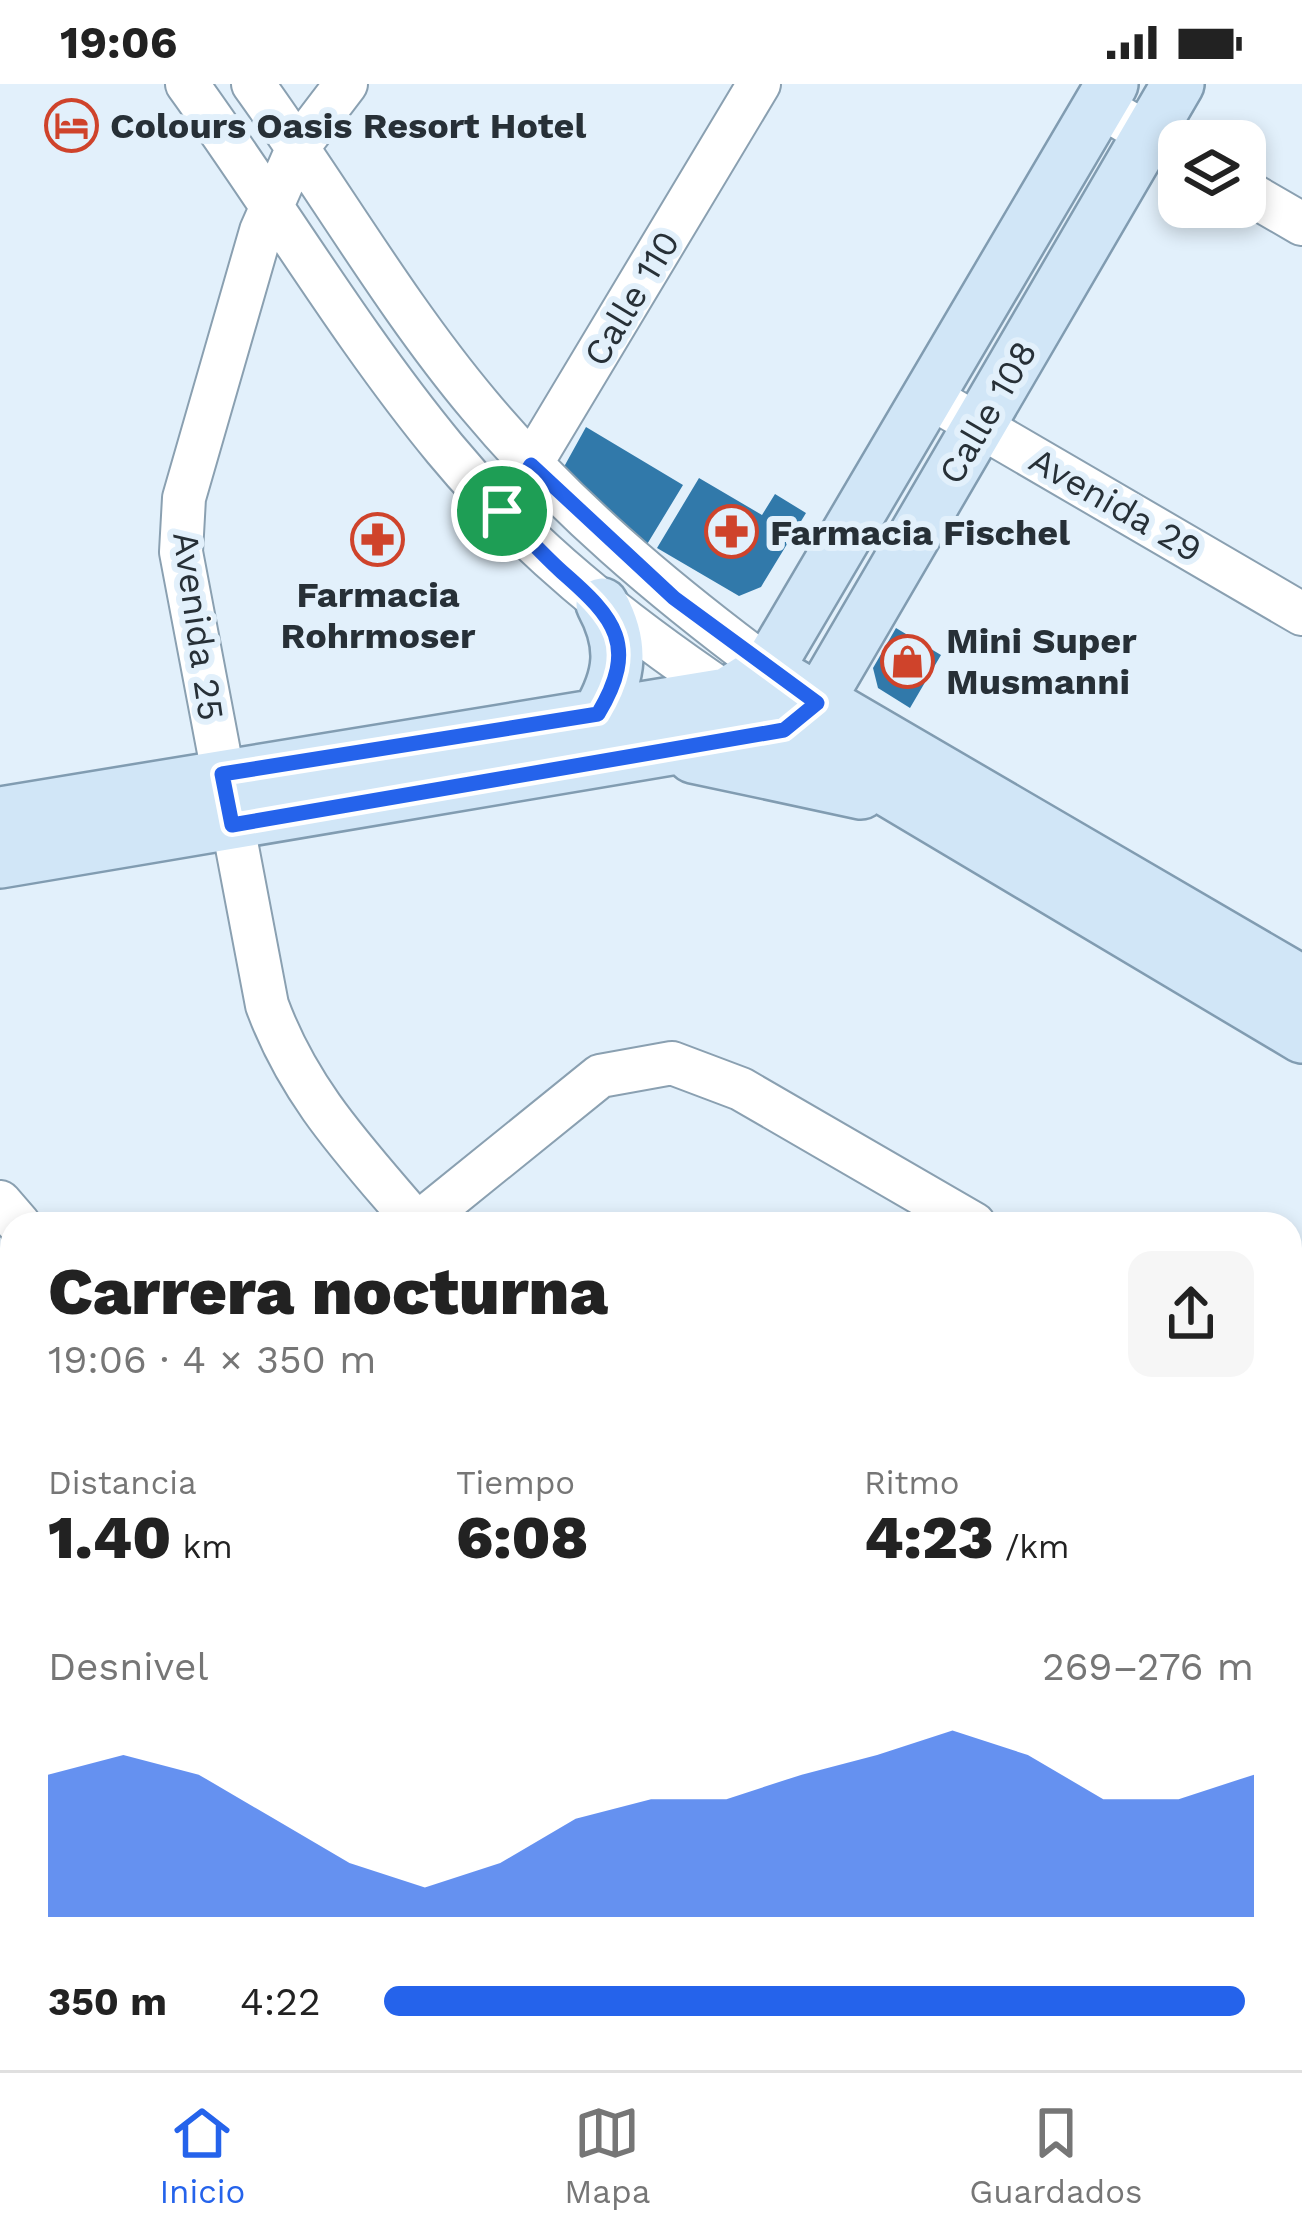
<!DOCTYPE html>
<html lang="es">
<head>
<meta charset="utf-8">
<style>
	:root { --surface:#fff; --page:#f6f6f6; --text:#222; --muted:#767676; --line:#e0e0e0; --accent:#2563eb }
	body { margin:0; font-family:"Work Sans",sans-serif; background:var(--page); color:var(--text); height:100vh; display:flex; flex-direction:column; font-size:45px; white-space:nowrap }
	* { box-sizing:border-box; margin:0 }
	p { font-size:39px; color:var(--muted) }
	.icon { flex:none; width:66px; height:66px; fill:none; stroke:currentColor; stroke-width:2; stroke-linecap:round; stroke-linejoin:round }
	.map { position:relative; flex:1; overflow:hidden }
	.drawer { position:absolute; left:0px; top:1128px; width:1302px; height:858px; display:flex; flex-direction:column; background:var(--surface); border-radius:36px 36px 0 0; box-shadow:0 6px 18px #0003 }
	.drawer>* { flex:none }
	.fabs { position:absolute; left:1158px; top:36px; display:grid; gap:24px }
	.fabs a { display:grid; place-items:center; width:108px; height:108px; border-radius:24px; background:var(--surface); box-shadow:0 6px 18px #0003; font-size:60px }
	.pin { position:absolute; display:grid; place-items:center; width:102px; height:102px; color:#fff; margin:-51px; border:6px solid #fff; border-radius:50%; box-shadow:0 3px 12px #0007 }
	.round { display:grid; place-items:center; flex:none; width:126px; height:126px; border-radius:24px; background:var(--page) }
	.overview { display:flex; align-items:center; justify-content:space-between; height:204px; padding:0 48px }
	h1 { font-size:66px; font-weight:800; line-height:90px }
	.metrics { display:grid; grid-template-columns:repeat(3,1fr); gap:18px; height:204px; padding:12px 48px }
	.metrics div { display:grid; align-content:center }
	.metrics b { font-size:60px; font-weight:800 }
	.metrics small { font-size:33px; font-weight:400 }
	.metrics p { font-size:33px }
	.chart { height:336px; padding:24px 48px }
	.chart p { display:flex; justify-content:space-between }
	.chart svg { width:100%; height:216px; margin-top:12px; fill:var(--accent); opacity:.7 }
	ul { padding:0 48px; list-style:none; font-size:39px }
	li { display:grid; grid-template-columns:192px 144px 1fr; align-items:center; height:90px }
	li i { height:30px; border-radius:15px; background:var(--accent) }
	.status { display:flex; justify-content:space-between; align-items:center; height:84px; padding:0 60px; background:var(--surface); direction:ltr }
	.status svg { height:33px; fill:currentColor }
	.tabs { display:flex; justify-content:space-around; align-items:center; height:168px; border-top:3px solid var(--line); background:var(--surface); font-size:33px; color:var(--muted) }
	.tabs a { display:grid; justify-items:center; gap:6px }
	.tabs .on { color:var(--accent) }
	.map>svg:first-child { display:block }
	.green { fill:#b0d6f4 }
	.building { fill:#3179aa }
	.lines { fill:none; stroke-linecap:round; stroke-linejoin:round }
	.minor-casing { stroke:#8aa0b1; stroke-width:46 }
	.major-casing { stroke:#819cb1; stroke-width:56 }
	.minor { stroke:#fff; stroke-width:42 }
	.major { stroke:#d1e6f7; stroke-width:51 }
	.route-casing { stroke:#fff; stroke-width:24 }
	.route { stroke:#2563eb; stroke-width:15 }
	.labels { text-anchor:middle; stroke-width:12; stroke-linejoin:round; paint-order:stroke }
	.poi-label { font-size:36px; font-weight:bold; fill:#273037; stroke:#e2f0fb; text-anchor:start }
	.street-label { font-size:36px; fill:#273037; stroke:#e2f0fb }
</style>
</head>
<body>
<div class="status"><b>19:06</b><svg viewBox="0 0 49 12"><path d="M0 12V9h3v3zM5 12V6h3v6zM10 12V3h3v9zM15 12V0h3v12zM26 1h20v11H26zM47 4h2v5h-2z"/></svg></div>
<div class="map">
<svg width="1302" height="1986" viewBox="0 0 1302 1986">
	<rect width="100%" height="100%" fill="#e2f0fb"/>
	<!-- green -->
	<path class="green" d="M755,1974h173l-7,12h-156z"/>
	<!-- building -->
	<path class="building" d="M586,343l97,58 -37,61 -86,-72z
		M699,394l63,37 13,-21 31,19 -45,74 -22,9 -82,-48z
		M896,544l45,27 -31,53 -32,-20 -5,-20z
		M961,1974h43l21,12h-71z"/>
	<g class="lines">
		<defs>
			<path id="minor" d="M187,0c87,120 164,251 258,365 81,98 177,174 282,245
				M253,0c76,105 142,221 226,321 85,102 183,184 289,263
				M346,0l-48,63 -37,84 -77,267 -3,54 86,453c33,90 89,147 150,219
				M1099,21l80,48
				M1245,107l57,33
				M928,312l374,218
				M519,400l240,-400
				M0,1118l19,22
				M417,1140l183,-148 72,-13 69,26 233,135
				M1290,1323l12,7
				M1290,1381l12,-20
				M0,1481l12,-1
				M1290,1677l12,7
				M330,1974l10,12
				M710,1974l10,12
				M936,1986l7,-12
				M1300,1986l2,-2"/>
			<path id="major" d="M788,598l514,300
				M758,629l544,324
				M598,630c23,-39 26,-69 4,-110
				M693,673l168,36
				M0,729l727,-119 41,-26 344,-584
				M0,778l784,-132 33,-27 361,-619"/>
		</defs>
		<!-- minor casing -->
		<use href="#minor" class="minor-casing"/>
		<!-- major casing -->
		<use href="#major" class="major-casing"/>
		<!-- minor -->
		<use href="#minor" class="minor"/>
		<!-- major -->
		<use href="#major" class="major"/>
	</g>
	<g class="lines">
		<defs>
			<path id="route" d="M531,381l143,133 143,105 -33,27 -552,95 -10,-51 376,-60c41,-68 17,-96 -36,-142 -21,-19 -41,-41 -60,-61z"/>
		</defs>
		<!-- route casing -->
		<use href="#route" class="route-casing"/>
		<!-- route -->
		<use href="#route" class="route"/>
	</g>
	<!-- icons -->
	<defs>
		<symbol id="hotel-ring" viewBox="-11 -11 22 22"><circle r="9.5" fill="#e2f0fb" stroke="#cf432b" stroke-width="1.5"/><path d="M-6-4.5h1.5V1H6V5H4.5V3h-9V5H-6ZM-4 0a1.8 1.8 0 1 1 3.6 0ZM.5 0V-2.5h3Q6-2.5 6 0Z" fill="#cf432b"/></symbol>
		<symbol id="pharmacy-ring" viewBox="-11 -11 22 22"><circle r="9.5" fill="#e2f0fb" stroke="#cf432b" stroke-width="1.5"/><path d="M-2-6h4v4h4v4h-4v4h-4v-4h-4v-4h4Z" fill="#cf432b"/></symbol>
		<symbol id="shop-ring" viewBox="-11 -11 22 22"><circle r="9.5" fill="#e2f0fb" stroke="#cf432b" stroke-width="1.5"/><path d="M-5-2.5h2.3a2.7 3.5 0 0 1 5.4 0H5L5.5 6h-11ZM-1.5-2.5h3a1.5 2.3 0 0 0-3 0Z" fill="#cf432b"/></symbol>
	</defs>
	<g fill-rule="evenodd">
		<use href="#hotel-ring" x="42" y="12" width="59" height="59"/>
		<use href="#pharmacy-ring" x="702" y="418" width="59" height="59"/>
		<use href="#pharmacy-ring" x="348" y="426" width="59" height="59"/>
		<use href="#shop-ring" x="878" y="548" width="59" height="59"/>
	</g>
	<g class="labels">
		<!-- poi labels -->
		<g class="poi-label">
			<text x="110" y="54">Colours Oasis Resort Hotel</text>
			<text x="770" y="461">Farmacia Fischel</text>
			<text x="378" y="523" text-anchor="middle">Farmacia<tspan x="378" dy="41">Rohrmoser</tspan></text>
			<text x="946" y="569">Mini Super<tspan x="946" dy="41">Musmanni</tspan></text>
		</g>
		<!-- street labels -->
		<g class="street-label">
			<text transform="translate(631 214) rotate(-59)" y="13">Calle 110</text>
			<text transform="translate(987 328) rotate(-60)" y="13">Calle 108</text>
			<text transform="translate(1116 420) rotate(30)" y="13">Avenida 29</text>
			<text transform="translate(199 542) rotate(82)" y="13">Avenida 25</text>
		</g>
	</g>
</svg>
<div class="fabs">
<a><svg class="icon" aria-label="layers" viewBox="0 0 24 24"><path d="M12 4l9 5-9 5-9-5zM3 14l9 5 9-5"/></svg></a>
</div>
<div class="pin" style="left:502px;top:427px;background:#1e9e55"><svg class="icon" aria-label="arrive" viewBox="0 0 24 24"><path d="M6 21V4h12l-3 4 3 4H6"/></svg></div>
<section class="drawer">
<div class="overview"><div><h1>Carrera nocturna</h1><p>19:06 · 4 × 350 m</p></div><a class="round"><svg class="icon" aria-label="share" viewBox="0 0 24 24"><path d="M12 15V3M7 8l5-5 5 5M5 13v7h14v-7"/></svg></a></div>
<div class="metrics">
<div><p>Distancia</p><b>1.40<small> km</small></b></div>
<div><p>Tiempo</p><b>6:08</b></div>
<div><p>Ritmo</p><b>4:23<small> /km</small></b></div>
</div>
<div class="chart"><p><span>Desnivel</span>269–276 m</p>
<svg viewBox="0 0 160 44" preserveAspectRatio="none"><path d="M0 44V15L10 11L20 15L30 24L40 33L50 38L60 33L70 24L80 20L90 20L100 15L110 11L120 6L130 11L140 20L150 20L160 15V44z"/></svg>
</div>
<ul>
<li><b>350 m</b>4:22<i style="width:99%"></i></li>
</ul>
</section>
</div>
<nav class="tabs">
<a class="on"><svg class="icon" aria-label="home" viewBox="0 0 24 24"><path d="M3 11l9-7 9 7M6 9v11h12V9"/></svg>Inicio</a>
<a><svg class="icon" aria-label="map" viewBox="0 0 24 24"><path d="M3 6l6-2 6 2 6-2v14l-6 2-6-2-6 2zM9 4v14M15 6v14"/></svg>Mapa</a>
<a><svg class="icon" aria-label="saved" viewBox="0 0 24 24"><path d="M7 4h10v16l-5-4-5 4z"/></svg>Guardados</a>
</nav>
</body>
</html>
